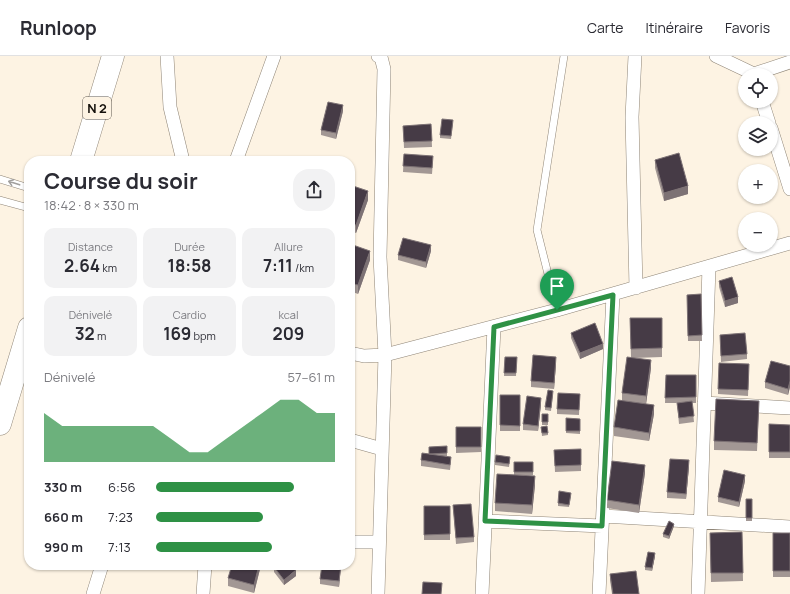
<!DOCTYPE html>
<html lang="fr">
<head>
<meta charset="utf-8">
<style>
	:root { --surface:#fff; --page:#f2f2f3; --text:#2b2b33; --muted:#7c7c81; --line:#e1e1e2; --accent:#2e9145 }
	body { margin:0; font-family:Manrope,sans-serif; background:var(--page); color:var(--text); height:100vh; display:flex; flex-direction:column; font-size:15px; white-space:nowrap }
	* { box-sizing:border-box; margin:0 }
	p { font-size:13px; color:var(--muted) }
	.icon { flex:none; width:22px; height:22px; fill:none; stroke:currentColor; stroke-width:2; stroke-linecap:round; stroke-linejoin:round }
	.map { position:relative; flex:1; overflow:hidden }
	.panel { position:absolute; left:24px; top:100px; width:331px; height:414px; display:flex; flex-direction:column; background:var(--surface); border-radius:16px; box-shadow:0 1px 3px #0004 }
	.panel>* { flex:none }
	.tools { position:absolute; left:738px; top:12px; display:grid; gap:8px }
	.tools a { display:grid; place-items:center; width:40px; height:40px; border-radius:50%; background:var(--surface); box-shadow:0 1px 3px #0004; font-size:20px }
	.pin { position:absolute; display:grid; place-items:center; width:34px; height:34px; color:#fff; margin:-41px -17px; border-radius:50% 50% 50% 0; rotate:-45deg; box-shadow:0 0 4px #0007 }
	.pin .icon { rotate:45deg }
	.round { display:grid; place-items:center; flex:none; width:42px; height:42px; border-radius:16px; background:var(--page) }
	.head { display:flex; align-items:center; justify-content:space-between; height:68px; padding:0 20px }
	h1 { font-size:22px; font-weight:700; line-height:30px }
	.stats { display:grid; grid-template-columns:repeat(3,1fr); gap:6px; height:68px; padding:4px 20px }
	.stats div { display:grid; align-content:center; border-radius:10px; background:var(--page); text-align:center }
	.stats b { font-size:17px; font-weight:700 }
	.stats small { font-size:11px; font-weight:400 }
	.stats p { font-size:11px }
	.chart { height:112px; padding:8px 20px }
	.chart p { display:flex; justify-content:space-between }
	.chart svg { width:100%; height:72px; margin-top:4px; fill:var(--accent); opacity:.7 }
	ul { padding:0 20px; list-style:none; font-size:13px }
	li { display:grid; grid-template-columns:64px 48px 1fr; align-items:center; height:30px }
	li i { height:10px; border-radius:5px; background:var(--accent) }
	header { display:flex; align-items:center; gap:24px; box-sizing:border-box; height:56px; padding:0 20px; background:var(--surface); border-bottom:1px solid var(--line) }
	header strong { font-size:19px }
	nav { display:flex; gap:22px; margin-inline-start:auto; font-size:14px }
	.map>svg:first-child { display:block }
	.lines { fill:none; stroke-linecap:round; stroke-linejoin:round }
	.service-casing { stroke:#8f8577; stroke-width:8 }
	.minor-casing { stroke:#8f8577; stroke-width:14 }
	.trunk-casing { stroke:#8f8577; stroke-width:23 }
	.service { stroke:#fff; stroke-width:7 }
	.minor { stroke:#fff; stroke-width:13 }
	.trunk { stroke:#fff; stroke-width:22 }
	.wall { fill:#a29794 }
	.shaded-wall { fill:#7d7275 }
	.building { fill:#463b46; stroke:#7d7275 }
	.oneway { stroke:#a19f9d }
	.route-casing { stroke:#fff; stroke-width:8 }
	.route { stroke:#2e9145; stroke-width:5 }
	.labels { text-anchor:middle; stroke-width:4; stroke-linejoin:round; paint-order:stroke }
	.shield { fill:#fdf3e3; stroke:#5a544c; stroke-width:1 }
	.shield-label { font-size:13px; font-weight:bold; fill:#14100b }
</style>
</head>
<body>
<header>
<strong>Runloop</strong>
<nav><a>Carte</a><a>Itinéraire</a><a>Favoris</a></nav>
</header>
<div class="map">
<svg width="790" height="538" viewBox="0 0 790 538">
	<rect width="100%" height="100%" fill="#fdf3e3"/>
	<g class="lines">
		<defs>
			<path id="service" d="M0,123l29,9
				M0,144l29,8
				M557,254l-20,-80 27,-174"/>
			<path id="minor" d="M167,0l3,51 13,54
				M378,0l3,1 3,12 -4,188 5,98 -7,239
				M635,0l-3,61 4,171
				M716,0l38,18v1
				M754,18l36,-12
				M762,45l7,22
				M771,72l19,61
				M236,105l38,-105
				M350,297l14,3 21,-1 172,-45 233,-67
				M704,347l86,5
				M350,384l32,9
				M603,460l187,11
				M485,465l117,5
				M350,486h29
				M93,538l9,-29
				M203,538l2,-29
				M482,538l12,-267
				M599,538l14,-299
				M698,538l11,-327"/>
			<path id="trunk" d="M81,105l32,-105
				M0,368l29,-96"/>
		</defs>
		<!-- service casing -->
		<use href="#service" class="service-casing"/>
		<!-- minor casing -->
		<use href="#minor" class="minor-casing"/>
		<!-- trunk casing -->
		<use href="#trunk" class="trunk-casing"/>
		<!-- service -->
		<use href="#service" class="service"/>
		<!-- minor -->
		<use href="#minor" class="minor"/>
		<!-- trunk -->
		<use href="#trunk" class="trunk"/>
	</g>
	<!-- wall -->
	<path class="wall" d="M343,55l-7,28 -15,-4v-5z
		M453,67l-2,16 -11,-1v-3z
		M431,68l1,23 -28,1 -1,-22z
		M404,98l29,7 -1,13 -29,-2z
		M655,104l33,34 -24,7 -9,-33z
		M350,129l18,15 -12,33 -6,-2z
		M350,188l20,16 -12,34 -8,-3z
		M431,195l-5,17 -28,-8v-5z
		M719,225l19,22 -13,4 -6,-20z
		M701,238l1,47h-14l-1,-46z
		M630,262h32v39l-28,1 17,10 -5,36 8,10 -5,27 -35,-5v-9l8,-27v-7l9,-36z
		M571,277l32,16 -23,10 -9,-21z
		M720,279l27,19v5l-26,3z
		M505,301h12l-1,19h-12z
		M556,307l-2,26 -23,-2v-6z
		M790,310v21l-2,8 -23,-7v-6z
		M749,314l-1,26 -30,-2v-5z
		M666,319h30v28h-4l2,19 -15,2 -2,-21h-12z
		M553,338l-2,17 -6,-1v-3z
		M580,338l-1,21 -22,-1v-5z
		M500,339h20v36h-20z
		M541,348l-3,27 -15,-1v-6z
		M759,353l-2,42 -43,-1v-9z
		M542,358h6v11h-6z
		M566,362l14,1v15l-14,-1z
		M769,368l21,1v33h-21z
		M456,371h25v25l-25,1z
		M541,371l7,6v2l-6,1z
		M447,390v10h-3l7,6 -1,8 -29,-4v-6l8,-6z
		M581,393v22l-26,1 -1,-22z
		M510,404l-1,7 -14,-2v-3z
		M514,406h19v13h-19z
		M689,410l-3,33 -19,-1v-6z
		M645,417l-6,40 -32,-5v-8z
		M745,425l-6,26 -21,-5v-5z
		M535,429l-3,29 -37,-3v-8z
		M571,440l-2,11 -11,-1v-3z
		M746,443h6v22h-6z
		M453,449l21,32v5l-18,2z
		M424,450h26v34h-26z
		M674,470l-5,13 -6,-2v-3z
		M742,476l1,49 -32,1 -1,-49z
		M773,477h17v44h-17z
		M655,500l-3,15 -7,-1v-3z
		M261,509l-7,28 -26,-7v-8z
		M341,509l-2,22 -19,-3v-5z
		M274,511l22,9 -12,9 -10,-13z
		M610,518l29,20h-27l-2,-14z"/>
	<!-- shaded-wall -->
	<path class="shaded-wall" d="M343,49v6l-7,28v-6z
		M688,130v8l-24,7v-8z
		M368,135v9l-12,33v-8z
		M431,189v6l-5,17v-6z
		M370,195v9l-12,34v-9z
		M738,241v6l-13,4v-6z
		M603,288v5l-23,10v-6z
		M556,301v6l-2,26v-6z
		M651,304v8l-5,36v-8z
		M790,325v6l-2,8v-6z
		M541,342v6l-3,27v-5z
		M654,349v9l-5,27v-8z
		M689,404v6l-3,33v-5z
		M354,406v8l-4,4v-8z
		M645,409v8l-6,40v-8z
		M745,419v6l-6,26v-5z
		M535,420v9l-3,29v-9z
		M674,468v2l-5,13v-3z
		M655,497v3l-3,15v-3z
		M259,509h2l-7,28v-8z
		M341,509l-2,22v-6z
		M296,514v6l-12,9v-5z"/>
	<!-- building -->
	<path class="building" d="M328,46l15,3 -7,28 -15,-3z
		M442,63l11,1 -2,16 -11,-1z
		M431,68l1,17 -28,1 -1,-16z
		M679,97l9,33 -24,7 -9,-33z
		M404,98l29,2 -1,12 -29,-2z
		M350,129l18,6 -12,34 -6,-2z
		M403,182l28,7 -5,17 -28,-7z
		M350,188l20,7 -12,34 -8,-2z
		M732,221l6,20 -13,4 -6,-20z
		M701,238l1,41 -14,1 -1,-41z
		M630,262h32v30l-31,1z
		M595,267l8,21 -23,9 -9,-20z
		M745,277l2,21 -26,2 -1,-21z
		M533,299l23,2 -2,26 -23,-2z
		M505,301h12l-1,16h-12z
		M627,301l24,3 -5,36 -24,-3z
		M771,305l19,5v15l-2,8 -23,-7z
		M719,307l30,1 -1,26 -30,-1z
		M666,319h30v22l-31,1z
		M548,334l5,1 -2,17 -6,-1z
		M558,337l22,1 -1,16 -22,-1z
		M500,339h20v31l-20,-1z
		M527,340l14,2 -3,28 -15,-2z
		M716,343l43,2 -2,42 -43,-2z
		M618,344l36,5 -5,28 -35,-6z
		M692,345l2,15 -15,2 -2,-15z
		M542,358h6v8h-6z
		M566,362l14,1v12h-14z
		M769,368l21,1v27h-21z
		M547,370l1,7h-6l-1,-6z
		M456,371h25v20h-25z
		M447,390v7l-18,1v-7z
		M581,393v16l-26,1 -1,-16z
		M422,397l29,4 -1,8 -29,-5z
		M496,399l14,2 -1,7 -14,-2z
		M350,402l4,4 -4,4z
		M670,403l19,1 -3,34 -19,-2z
		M612,405l33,4 -6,40 -32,-5z
		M514,406h19v10h-19z
		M724,414l21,5 -6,27 -21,-5z
		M497,418l38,2 -3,29 -37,-2z
		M559,435l12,2 -2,12 -11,-2z
		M746,443h6v19h-6z
		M471,448l3,33 -18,1 -3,-33z
		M424,450h26v28l-26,1z
		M669,465l5,3 -5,12 -6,-2z
		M742,476l1,41h-32l-1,-40z
		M773,477h17v38h-17z
		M648,496l7,1 -3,15 -7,-1z
		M232,509h27l-5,20 -26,-7z
		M276,509h16l4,5 -12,10 -10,-13z
		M322,509h19l-2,16 -19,-2z
		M636,515l3,23h-26l-3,-20z
		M423,526l19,1 -1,11h-19z"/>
	<!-- one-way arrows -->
	<defs><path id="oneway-shaft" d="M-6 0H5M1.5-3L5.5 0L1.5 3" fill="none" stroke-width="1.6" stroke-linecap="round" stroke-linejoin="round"/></defs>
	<use class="oneway" href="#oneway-shaft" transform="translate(14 127) rotate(-162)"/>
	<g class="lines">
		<defs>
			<path id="route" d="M613,239l-11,231 -117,-5 9,-194z"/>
		</defs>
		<!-- route casing -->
		<use href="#route" class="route-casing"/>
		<!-- route -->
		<use href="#route" class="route"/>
	</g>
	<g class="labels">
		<!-- shield labels -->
		<rect class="shield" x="83" y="41" width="28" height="22" rx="3"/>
		<g class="shield-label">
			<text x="97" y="57">N 2</text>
		</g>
	</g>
</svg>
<div class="tools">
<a><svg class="icon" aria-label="locate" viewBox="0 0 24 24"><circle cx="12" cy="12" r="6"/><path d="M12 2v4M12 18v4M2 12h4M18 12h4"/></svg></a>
<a><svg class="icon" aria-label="layers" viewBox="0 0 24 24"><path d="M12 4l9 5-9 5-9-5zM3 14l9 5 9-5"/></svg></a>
<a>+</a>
<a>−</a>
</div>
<div class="pin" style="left:557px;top:254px;background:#1e9e55"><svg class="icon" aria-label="arrive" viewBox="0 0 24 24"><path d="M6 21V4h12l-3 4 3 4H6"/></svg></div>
<section class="panel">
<div class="head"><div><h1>Course du soir</h1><p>18:42 · 8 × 330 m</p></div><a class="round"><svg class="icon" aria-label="share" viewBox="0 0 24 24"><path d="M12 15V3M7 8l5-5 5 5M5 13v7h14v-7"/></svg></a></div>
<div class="stats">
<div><p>Distance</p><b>2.64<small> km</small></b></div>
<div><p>Durée</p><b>18:58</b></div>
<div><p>Allure</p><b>7:11<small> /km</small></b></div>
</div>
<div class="stats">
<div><p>Dénivelé</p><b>32<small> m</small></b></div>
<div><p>Cardio</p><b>169<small> bpm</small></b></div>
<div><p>kcal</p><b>209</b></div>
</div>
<div class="chart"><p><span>Dénivelé</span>57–61 m</p>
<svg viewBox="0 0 160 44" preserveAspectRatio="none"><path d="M0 44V14L10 22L20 22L30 22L40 22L50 22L60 22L70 30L80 38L90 38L100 30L110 22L120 14L130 6L140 6L150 14L160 14V44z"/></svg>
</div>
<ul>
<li><b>330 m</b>6:56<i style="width:77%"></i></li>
<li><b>660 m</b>7:23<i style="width:60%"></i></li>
<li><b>990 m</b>7:13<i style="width:65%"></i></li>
</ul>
</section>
</div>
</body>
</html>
